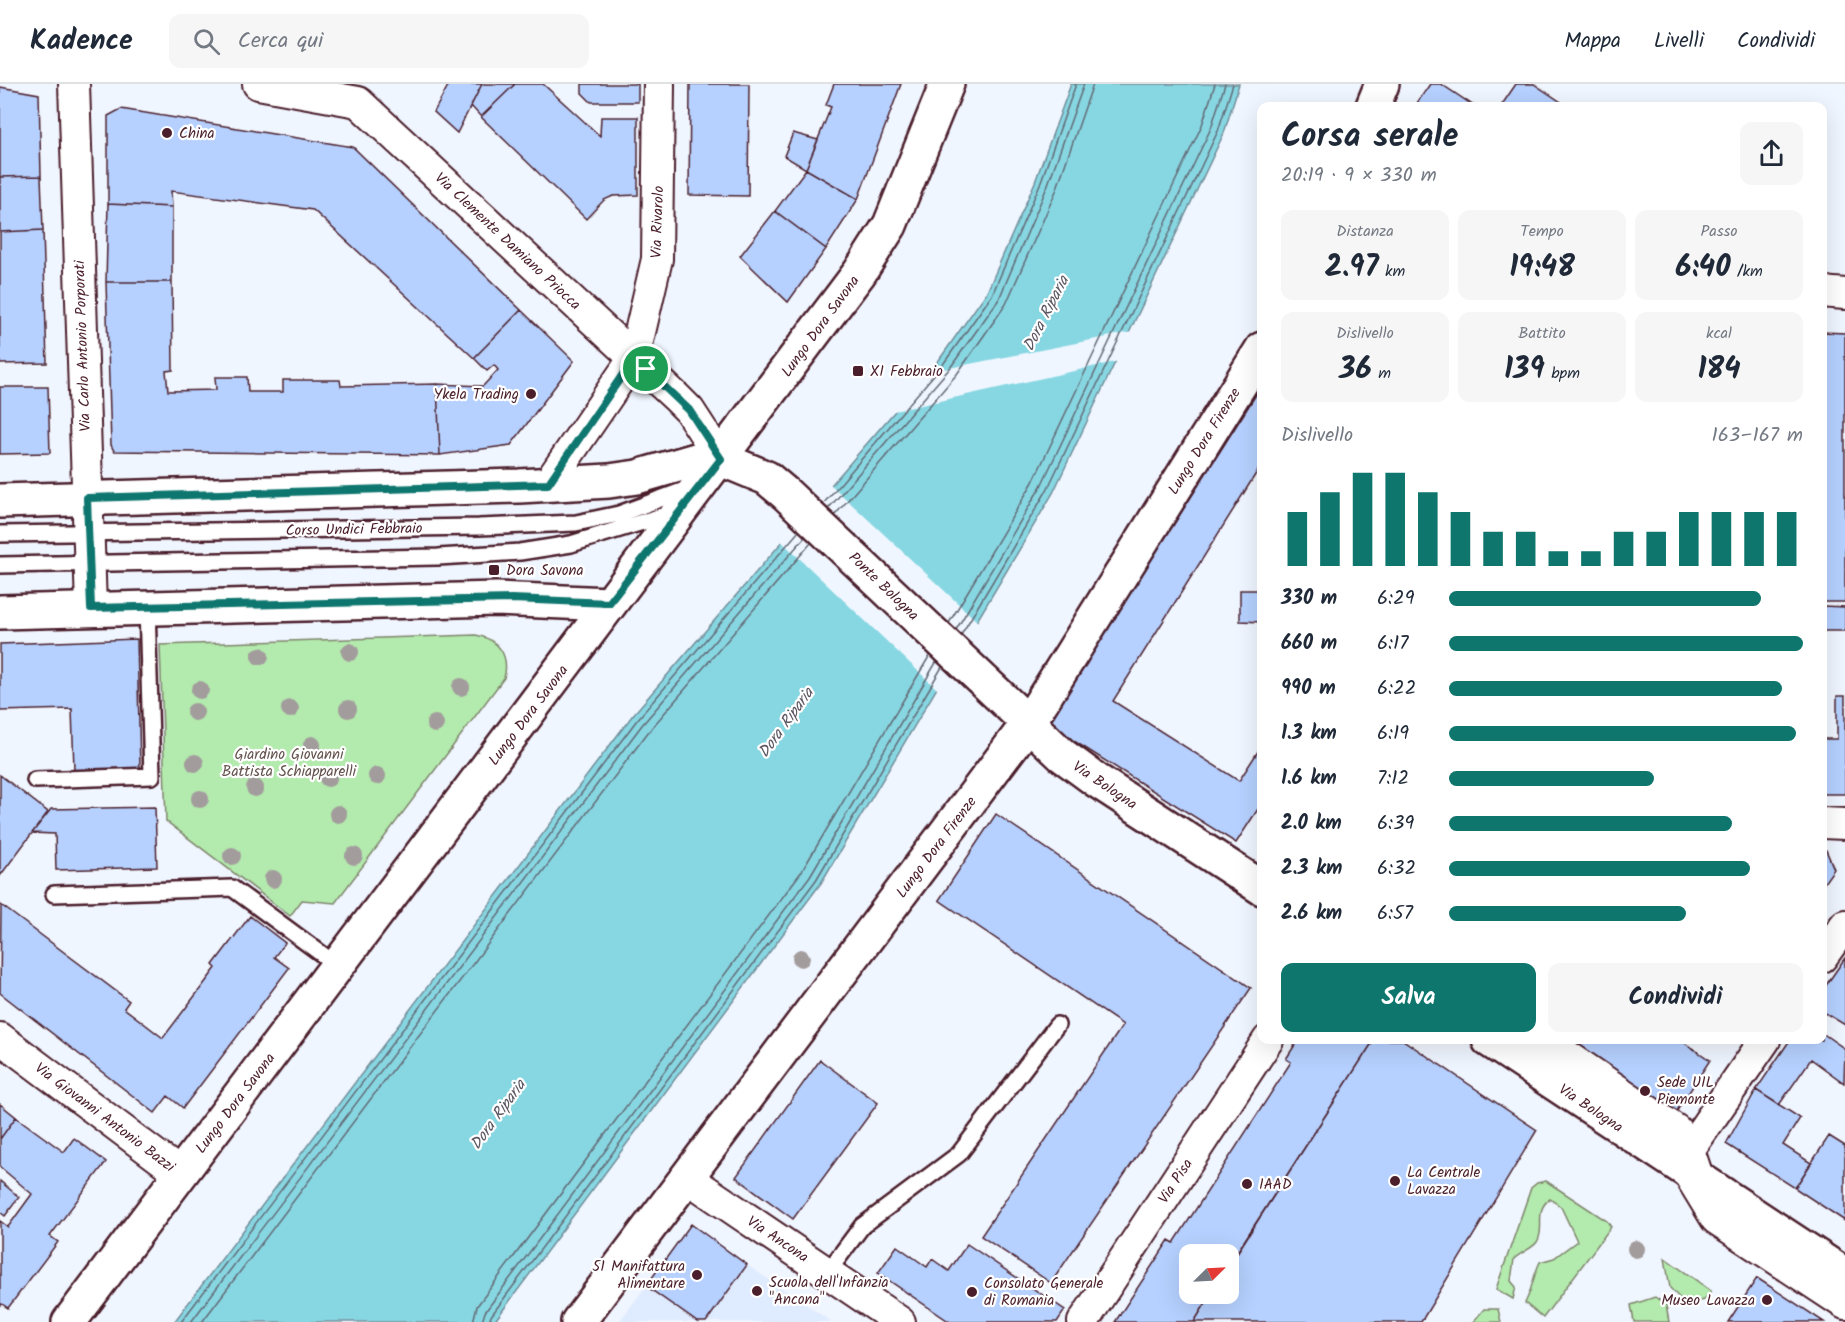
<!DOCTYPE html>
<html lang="it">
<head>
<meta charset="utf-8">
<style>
	:root { --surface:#fff; --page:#f6f6f7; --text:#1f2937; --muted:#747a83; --line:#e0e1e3; --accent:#0f766e }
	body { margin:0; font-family:Kalam,sans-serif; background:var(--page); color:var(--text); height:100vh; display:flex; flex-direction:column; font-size:22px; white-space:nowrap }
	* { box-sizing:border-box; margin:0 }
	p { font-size:20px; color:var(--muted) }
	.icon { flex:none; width:33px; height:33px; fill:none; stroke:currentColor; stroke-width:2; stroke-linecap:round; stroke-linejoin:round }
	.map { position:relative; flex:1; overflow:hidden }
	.sheet { position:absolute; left:1257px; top:18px; width:570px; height:942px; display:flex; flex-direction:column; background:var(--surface); border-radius:12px; box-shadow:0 6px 24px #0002 }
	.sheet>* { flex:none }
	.needle { width:39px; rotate:66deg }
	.tools { position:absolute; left:1179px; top:1160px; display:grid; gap:12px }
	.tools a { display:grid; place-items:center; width:60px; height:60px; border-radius:12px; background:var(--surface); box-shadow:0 6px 24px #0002; font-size:30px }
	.pin { position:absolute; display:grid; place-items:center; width:51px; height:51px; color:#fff; margin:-26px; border:3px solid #fff; border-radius:50%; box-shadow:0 2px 6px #0007 }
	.round { display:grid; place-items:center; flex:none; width:63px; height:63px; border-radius:12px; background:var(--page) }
	.head { display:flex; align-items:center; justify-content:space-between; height:102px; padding:0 24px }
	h1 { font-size:33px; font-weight:800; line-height:45px }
	.stats { display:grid; grid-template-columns:repeat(3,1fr); gap:9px; height:102px; padding:6px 24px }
	.stats div { display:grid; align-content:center; border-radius:12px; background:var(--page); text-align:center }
	.stats b { font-size:30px; font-weight:800 }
	.stats small { font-size:16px; font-weight:400 }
	.stats p { font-size:16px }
	.chart { height:168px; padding:12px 24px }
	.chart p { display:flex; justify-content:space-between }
	.chart svg { width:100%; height:108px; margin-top:6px; stroke:var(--accent); stroke-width:6 }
	.action { display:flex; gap:12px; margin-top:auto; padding:12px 24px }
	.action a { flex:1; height:69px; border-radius:12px; background:var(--accent); color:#fff; font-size:24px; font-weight:800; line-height:69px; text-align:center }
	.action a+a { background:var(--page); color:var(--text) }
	ul { padding:0 24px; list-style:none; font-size:20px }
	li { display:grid; grid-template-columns:96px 72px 1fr; align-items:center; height:45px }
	li i { height:15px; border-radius:8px; background:var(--accent) }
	header { display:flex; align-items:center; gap:36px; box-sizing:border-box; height:84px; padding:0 30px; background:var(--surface); border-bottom:2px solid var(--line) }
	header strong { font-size:28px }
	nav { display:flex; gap:33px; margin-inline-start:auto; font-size:21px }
	.search { width:420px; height:54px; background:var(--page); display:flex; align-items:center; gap:15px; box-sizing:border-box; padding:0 21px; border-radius:12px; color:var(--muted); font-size:22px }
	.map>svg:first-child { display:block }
	.built { fill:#dfebff }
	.green { fill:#b3eaad; stroke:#7e846c; stroke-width:1.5 }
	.water { fill:#87d7e2; stroke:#6f8d99; stroke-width:1.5 }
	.pier { fill:#f0f6ff }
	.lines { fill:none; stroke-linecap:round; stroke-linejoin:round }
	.shore { stroke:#626974; stroke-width:1.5 }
	.building { fill:#b6d1ff; stroke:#4a1f2b; stroke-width:1.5 }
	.lane-casing { stroke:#4a1f2b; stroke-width:20 }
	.street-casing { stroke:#4a1f2b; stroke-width:34 }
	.secondary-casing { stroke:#4a1f2b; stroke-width:38 }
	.lane { stroke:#fff; stroke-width:15 }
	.street { stroke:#fff; stroke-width:30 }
	.secondary { stroke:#fff; stroke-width:33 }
	.tree { fill:#a39c9d }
	.route-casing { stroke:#fff; stroke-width:12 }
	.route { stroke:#0f766e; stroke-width:8 }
	.poi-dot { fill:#4a1f2b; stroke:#fff; stroke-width:2 }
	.labels { text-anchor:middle; stroke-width:4.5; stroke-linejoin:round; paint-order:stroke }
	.poi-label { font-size:15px; fill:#4a1f2b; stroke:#fff; text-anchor:start }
	.street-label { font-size:15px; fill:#4a1f2b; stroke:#fff }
	.park-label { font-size:15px; fill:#64524c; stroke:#fff }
	.water-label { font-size:16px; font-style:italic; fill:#5c5662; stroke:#fff }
</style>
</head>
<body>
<header>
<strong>Kadence</strong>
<div class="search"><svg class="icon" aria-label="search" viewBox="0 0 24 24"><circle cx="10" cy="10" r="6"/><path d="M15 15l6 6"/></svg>Cerca qui</div>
<nav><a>Mappa</a><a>Livelli</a><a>Condividi</a></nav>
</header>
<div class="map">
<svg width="1845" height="1238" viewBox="0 0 1845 1238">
	<rect width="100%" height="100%" fill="#f0f6ff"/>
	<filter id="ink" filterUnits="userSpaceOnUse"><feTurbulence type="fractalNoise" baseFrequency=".0167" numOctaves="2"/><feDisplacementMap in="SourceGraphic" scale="12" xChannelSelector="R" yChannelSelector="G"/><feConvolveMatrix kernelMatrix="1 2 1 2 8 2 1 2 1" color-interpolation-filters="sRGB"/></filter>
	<g filter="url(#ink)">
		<!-- built -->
		<path class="built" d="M747,1181l85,57h-126z
			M646,1202l51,36h-78z"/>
		<!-- green -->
		<path class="green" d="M476,551c22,4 34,20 28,43l-169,225 -33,-3 -12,16 -124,-95 -6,-176z
			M1546,1097l61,40 4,6 -68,91 -18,-15c7,-13 8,-27 15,-41l14,-4 23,-17 -16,-34 -11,-8c-17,11 -4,30 -13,43 -5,7 -16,10 -23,17l-3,22 5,6 -3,12 -17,-10 35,-101 6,-5z
			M1665,1174l46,33 -7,9 -18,5 -16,-17z
			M1655,1213l11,8 3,17h-35l-3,-17z
			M1484,1225h14l3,13h-28z"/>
		<!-- water -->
		<path class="water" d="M1071,0h168l-15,49 -171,360 -232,390 -327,439h-320l458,-606 307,-356 48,-68 48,-110z"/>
		<!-- pier -->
		<path class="pier" d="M1132,248l-13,29 -229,51 34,-39z
			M829,399l150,140 -41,67 -158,-150z"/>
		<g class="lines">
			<!-- shore -->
			<path class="shore" d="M823,420l121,-141 48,-68 48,-111 36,-100
				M828,425l122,-141 49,-69 48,-112 37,-103
				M835,431l122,-141 49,-70 50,-113 37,-107
				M949,539l84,-141 169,-357 13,-41
				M956,546l85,-144 170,-358 14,-44
				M961,551l86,-145 171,-359 15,-47
				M181,1238l456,-602 162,-189
				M191,1238l451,-597 163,-188
				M202,1238l447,-591 162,-188
				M473,1238l4,-16 325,-435 128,-216
				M482,1238l3,-10 325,-436 127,-215
				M489,1238l2,-6 325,-436 126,-213"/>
		</g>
		<!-- building -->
		<path class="building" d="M449,0h33l-25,49 -23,-21z
			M482,0h33l-34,33 -10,-11z
			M515,0h28l57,52 1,-19h37v78l-25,1 -9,4 -18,19 -105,-102z
			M582,0h56v18h-47l-9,-9z
			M690,0h59l-1,112 -59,-1z
			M834,0h67l-43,115 -52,-30 25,-62 -5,-2z
			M1430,0h11l33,22h-59z
			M1516,0h18l33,22h-66z
			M0,3l39,7 2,82 -41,1z
			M121,25l232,38 168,163 -47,48 -161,-148 -142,-19 1,16 -64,-3v-88z
			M793,49l25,7 -12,29 -22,-13z
			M806,85l52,30 -32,50 -51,-38z
			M41,92l2,54 -43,2v-55z
			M108,120l64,3v75h-66z
			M775,127l51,38 -38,53 -48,-46z
			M43,146l4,133 -47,1v-132z
			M106,198h66l1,88 -7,1 2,20 48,-1 -1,-13h32l1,15h35v-12h57l1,6 96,-2 3,71 -326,-4 -3,-6z
			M521,226l53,51 -63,84 -71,10 -3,-71 46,2 15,-16 -4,-5 -7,6 -13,-13z
			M1822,248l23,1v269h-23z
			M1262,301v79l-149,237 126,80 23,-36v58l-26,40 -189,-119z
			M0,303h48l2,66 -50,1z
			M1240,506h22v32l-22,-1z
			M1822,522l23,1v24h-23z
			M137,555l3,129 -66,2 -2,-61 -72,2v-67z
			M1837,612h8v98h-23v-55h15z
			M0,691l48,37 -48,64z
			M155,723l2,60 -101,3 -1,-36 -23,-1 19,-24z
			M996,730l255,174 -200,295 -70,-47 142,-211 -184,-125z
			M1822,766h4l8,19 -12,17z
			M1,821l128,96 -5,7 39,30 53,-70 -3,-3 37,-49 35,27 -11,14 15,11 -106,140 -15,-12 -13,17 -155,-120z
			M1845,874v67l-23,-14v-20z
			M1822,949l23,16 -1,34 -33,-24 -32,46 -23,-15 34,-50h32z
			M1298,956h76l-146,226v-12h-38v39h22l-18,29h-79l54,-82 5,3 117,-181 -5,-3z
			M1374,956h29l134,90 -116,192h-227l18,-29h16v-26z
			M1583,956h97l30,20 -39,60 -99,-65z
			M820,976l58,43 -85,116 -57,-42z
			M1756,1006l44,28 -17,27 28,18 -16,25 -69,-44z
			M0,1020l16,13 -16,22z
			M16,1033l48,35 10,-14 32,24 -56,74 8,6 -50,66 -6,-4 -2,2v-85l8,6 24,-33 -32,-27v-28z
			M1829,1052l16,10v75l-50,-33z
			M0,1097l19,16 -14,19 -5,-4z
			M691,1140l56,41 -41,57h-9l-51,-36z
			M967,1160l98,66 -8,12h-107l-72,-49 19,-27 30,21 5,-8 17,12z
			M1757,1194l67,44h-96z"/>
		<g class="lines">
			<defs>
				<path id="lane" d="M0,450l479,-7 97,-4 43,-9 71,-26
					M0,481l438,-8 82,-5 51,-8 101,-31
					M35,696l117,-4 -5,-169
					M54,810l178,-6 106,78
					M827,1189l35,-47 97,-72 98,-129"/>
				<path id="street" d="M74,0l17,524
					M258,0l100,18 318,295 13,13 32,49
					M1822,208l23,2
					M548,400l86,-126 23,-99 2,-175
					M1822,739l23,1
					M1822,873l23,-32
					M0,954l181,136
					M1495,959l52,-1 129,88 13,20 10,30
					M1680,1079l85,-123
					M1688,1089l28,46 129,85
					M686,1093l214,145
					M1083,1238l185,-282"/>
				<path id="secondary" d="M1373,22l9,-22
					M0,417l519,-15 90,-5 28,-4 62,-18h22l46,19 19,16 276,261 34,25 166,108
					M0,528l497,-13 112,5
					M1489,956l356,235
					M69,1238l791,-1050 30,-47 57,-141
					M578,1238l449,-597 235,-376"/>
			</defs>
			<!-- lane casing -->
			<use href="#lane" class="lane-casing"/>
			<!-- street casing -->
			<use href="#street" class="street-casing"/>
			<!-- secondary casing -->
			<use href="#secondary" class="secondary-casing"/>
			<!-- lane -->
			<use href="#lane" class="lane"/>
			<!-- street -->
			<use href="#street" class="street"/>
			<!-- secondary -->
			<use href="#secondary" class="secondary"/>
		</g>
		<!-- trees -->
		<g class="tree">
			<circle cx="350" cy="568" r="9"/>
			<circle cx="260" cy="572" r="9"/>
			<circle cx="461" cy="603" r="9"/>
			<circle cx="200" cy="606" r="9"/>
			<circle cx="290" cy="625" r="9"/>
			<circle cx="348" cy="625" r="9"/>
			<circle cx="195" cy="628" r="9"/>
			<circle cx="435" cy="640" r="9"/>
			<circle cx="312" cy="661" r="9"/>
			<circle cx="195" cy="679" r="9"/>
			<circle cx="377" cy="692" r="9"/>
			<circle cx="328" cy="694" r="9"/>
			<circle cx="255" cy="704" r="9"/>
			<circle cx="200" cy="715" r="9"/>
			<circle cx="338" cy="730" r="9"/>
			<circle cx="232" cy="772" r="9"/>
			<circle cx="354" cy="772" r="9"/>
			<circle cx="273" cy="795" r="9"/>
			<circle cx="801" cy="874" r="9"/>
			<circle cx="1636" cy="1165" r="9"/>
		</g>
	</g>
	<g class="lines" filter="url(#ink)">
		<defs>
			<path id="route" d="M634,274l55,52 32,49 -112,144 -97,-4 -421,9 -4,-110 461,-14z"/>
		</defs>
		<!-- route casing -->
		<use href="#route" class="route-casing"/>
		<!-- route -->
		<use href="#route" class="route"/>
	</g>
	<!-- markers -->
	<g class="poi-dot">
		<circle cx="167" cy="49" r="6"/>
		<rect x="852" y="281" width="12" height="12" rx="3"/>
		<circle cx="531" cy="310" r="6"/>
		<rect x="488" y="480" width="12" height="12" rx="3"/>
		<circle cx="1645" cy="1007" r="6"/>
		<circle cx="1395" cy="1097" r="6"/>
		<circle cx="1247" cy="1100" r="6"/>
		<circle cx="697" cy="1191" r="6"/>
		<circle cx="757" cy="1207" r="6"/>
		<circle cx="972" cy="1208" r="6"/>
		<circle cx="1767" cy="1216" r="6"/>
	</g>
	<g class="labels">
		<!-- poi labels -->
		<g class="poi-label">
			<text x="179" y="54">China</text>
			<text x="870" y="292">XI Febbraio</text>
			<text x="519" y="315" text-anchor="end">Ykela Trading</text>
			<text x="506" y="491">Dora Savona</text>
			<text x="1657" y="1003">Sede UIL<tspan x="1657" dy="17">Piemonte</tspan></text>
			<text x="1407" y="1093">La Centrale<tspan x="1407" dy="17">Lavazza</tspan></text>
			<text x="1259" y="1105">IAAD</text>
			<text x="685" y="1187" text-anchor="end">51 Manifattura<tspan x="685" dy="17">Alimentare</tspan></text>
			<text x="769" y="1203">Scuola dell'Infanzia<tspan x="769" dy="17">"Ancona"</tspan></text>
			<text x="984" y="1204">Consolato Generale<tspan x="984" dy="17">di Romania</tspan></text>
			<text x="1755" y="1221" text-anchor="end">Museo Lavazza</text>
		</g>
		<!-- street labels -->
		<g class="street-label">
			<text transform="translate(657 138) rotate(-88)" y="5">Via Rivarolo</text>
			<text transform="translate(508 157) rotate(43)" y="5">Via Clemente Damiano Priocca</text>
			<text transform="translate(820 242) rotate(-54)" y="5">Lungo Dora Savona</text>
			<text transform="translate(82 262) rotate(-92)" y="5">Via Carlo Antonio Porporati</text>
			<text transform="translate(1204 357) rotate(-58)" y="5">Lungo Dora Firenze</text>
			<text transform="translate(354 445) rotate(-1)" y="5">Corso Undici Febbraio</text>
			<text transform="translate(884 502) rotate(44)" y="5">Ponte Bologna</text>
			<text transform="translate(528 631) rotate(-53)" y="5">Lungo Dora Savona</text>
			<text transform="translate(1105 701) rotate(34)" y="5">Via Bologna</text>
			<text transform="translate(936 763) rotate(-53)" y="5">Lungo Dora Firenze</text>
			<text transform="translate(235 1019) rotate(-53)" y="5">Lungo Dora Savona</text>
			<text transform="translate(1591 1024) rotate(34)" y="5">Via Bologna</text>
			<text transform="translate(105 1033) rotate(37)" y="5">Via Giovanni Antonio Bazzi</text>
			<text transform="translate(1175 1097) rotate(-57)" y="5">Via Pisa</text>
			<text transform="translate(778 1155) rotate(34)" y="5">Via Ancona</text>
		</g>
		<!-- park labels -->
		<g class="park-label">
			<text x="289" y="675">Giardino Giovanni<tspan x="289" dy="17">Battista Schiapparelli</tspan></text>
		</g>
		<!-- water labels -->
		<g class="water-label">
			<text transform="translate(1045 229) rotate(-63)" y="6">Dora Riparia</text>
			<text transform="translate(785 638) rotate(-54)" y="6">Dora Riparia</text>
			<text transform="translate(497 1030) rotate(-54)" y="6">Dora Riparia</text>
		</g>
	</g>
</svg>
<div class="tools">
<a><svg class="needle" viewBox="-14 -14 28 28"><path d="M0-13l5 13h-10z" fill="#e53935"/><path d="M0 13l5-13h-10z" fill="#747a83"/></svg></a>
</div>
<div class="pin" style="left:646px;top:285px;background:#1e9e55"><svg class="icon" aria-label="arrive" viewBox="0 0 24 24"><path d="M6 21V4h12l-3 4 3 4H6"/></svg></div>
<section class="sheet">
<div class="head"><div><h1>Corsa serale</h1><p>20:19 · 9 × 330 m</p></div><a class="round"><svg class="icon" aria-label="share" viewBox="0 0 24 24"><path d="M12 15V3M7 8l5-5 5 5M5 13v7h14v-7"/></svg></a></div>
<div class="stats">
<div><p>Distanza</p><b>2.97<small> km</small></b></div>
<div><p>Tempo</p><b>19:48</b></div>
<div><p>Passo</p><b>6:40<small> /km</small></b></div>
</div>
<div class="stats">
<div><p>Dislivello</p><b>36<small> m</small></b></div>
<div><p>Battito</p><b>139<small> bpm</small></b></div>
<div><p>kcal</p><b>184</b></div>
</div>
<div class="chart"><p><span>Dislivello</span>163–167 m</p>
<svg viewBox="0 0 160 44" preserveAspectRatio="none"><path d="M5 44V22M15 44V14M25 44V6M35 44V6M45 44V14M55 44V22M65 44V30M75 44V30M85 44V38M95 44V38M105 44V30M115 44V30M125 44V22M135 44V22M145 44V22M155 44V22"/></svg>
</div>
<ul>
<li><b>330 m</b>6:29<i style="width:88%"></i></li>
<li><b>660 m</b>6:17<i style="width:100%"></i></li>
<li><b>990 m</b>6:22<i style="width:94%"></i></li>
<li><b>1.3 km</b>6:19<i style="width:98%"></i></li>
<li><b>1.6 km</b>7:12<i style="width:58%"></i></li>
<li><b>2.0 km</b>6:39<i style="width:80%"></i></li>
<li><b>2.3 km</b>6:32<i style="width:85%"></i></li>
<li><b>2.6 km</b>6:57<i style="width:67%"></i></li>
</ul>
<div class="action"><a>Salva</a><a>Condividi</a></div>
</section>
</div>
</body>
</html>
